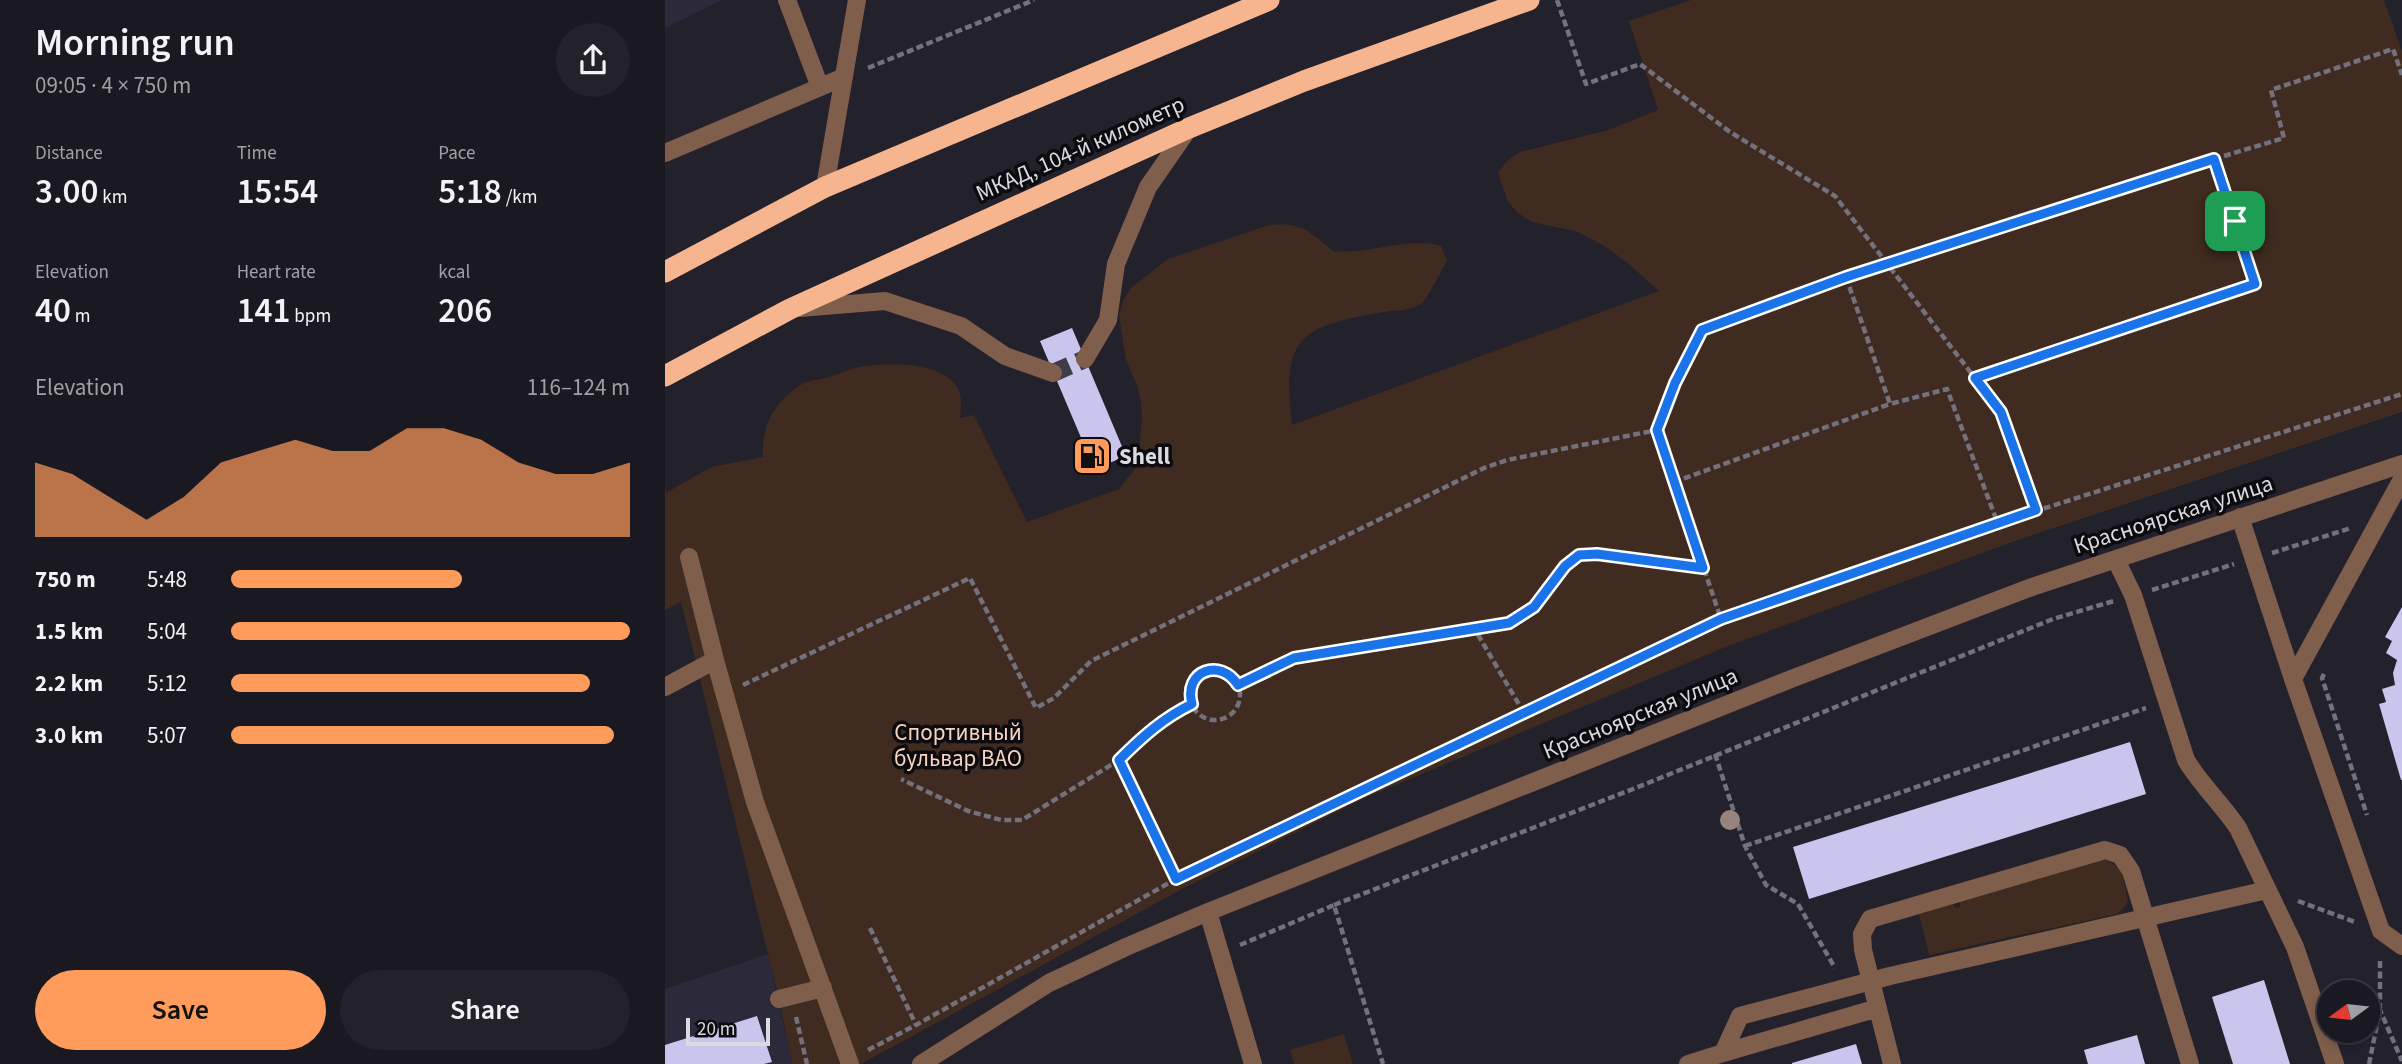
<!DOCTYPE html>
<html lang="en">
<head>
<meta charset="utf-8">
<style>
	:root { --surface:#1a1921; --page:#23222a; --text:#f1f3f6; --muted:#9fa0a5; --line:#38383f; --accent:#ff9b5b }
	body { margin:0; font-family:"Source Sans 3",sans-serif; background:var(--page); color:var(--text); height:100vh; display:flex; flex-direction:column; font-size:26px; white-space:nowrap }
	* { box-sizing:border-box; margin:0 }
	p { font-size:23px; color:var(--muted) }
	.icon { flex:none; width:38px; height:38px; fill:none; stroke:currentColor; stroke-width:2; stroke-linecap:round; stroke-linejoin:round }
	.map { position:relative; flex:1; overflow:hidden }
	.side { display:flex; flex-direction:column; background:var(--surface); width:665px }
	.side>* { flex:none }
	.needle { width:46px; rotate:255deg }
	.tools { position:absolute; left:1652px; top:980px; display:grid; gap:14px }
	.tools a { display:grid; place-items:center; width:63px; height:63px; border-radius:50%; background:var(--surface); box-shadow:0 4px 10px #0003,0 0 0 2px var(--line); font-size:35px }
	.scale { position:absolute; left:21px; bottom:18px; width:84px; box-sizing:border-box; padding-left:7px; border:4px solid #dadae1; border-top:0; font-size:19px; line-height:24px; white-space:nowrap; color:#dadae1; -webkit-text-stroke:5px #0c0c10; paint-order:stroke }
	.pin { position:absolute; display:grid; place-items:center; width:60px; height:60px; color:#fff; margin:-30px; border-radius:14px; box-shadow:0 4px 10px #0006 }
	.round { display:grid; place-items:center; flex:none; width:74px; height:74px; border-radius:37px; background:var(--page) }
	.overview { display:flex; align-items:center; justify-content:space-between; height:119px; padding:0 35px }
	h1 { font-size:38px; font-weight:600; line-height:52px }
	.metrics { display:grid; grid-template-columns:repeat(3,1fr); gap:10px; height:119px; padding:7px 35px }
	.metrics div { display:grid; align-content:center }
	.metrics b { font-size:35px; font-weight:600 }
	.metrics small { font-size:19px; font-weight:400 }
	.metrics p { font-size:19px }
	.chart { height:196px; padding:14px 35px }
	.chart p { display:flex; justify-content:space-between }
	.chart svg { width:100%; height:126px; margin-top:7px; fill:var(--accent); opacity:.7 }
	.action { display:flex; gap:14px; margin-top:auto; padding:14px 35px }
	.action a { flex:1; height:80px; border-radius:42px; background:var(--accent); color:#111; font-size:28px; font-weight:600; line-height:80px; text-align:center }
	.action a+a { background:var(--page); color:var(--text) }
	ul { padding:0 35px; list-style:none; font-size:23px }
	li { display:grid; grid-template-columns:112px 84px 1fr; align-items:center; height:52px }
	li i { height:18px; border-radius:9px; background:var(--accent) }
	main { display:flex; flex:1; min-height:0 }
	.map>svg:first-child { display:block }
	.built { fill:#2c2a3a }
	.green { fill:#3f2b1f }
	.building { fill:#cac5ec }
	.lines { fill:none; stroke-linecap:round; stroke-linejoin:round }
	.minor-tunnel { stroke:#3e3d47; stroke-width:18; stroke-dasharray:18 9; stroke-linecap:butt }
	.path { stroke:#73727c; stroke-width:4.5; stroke-dasharray:7 3.5; stroke-linecap:butt }
	.minor { stroke:#7f5f4c; stroke-width:18 }
	.highway { stroke:#f6b58f; stroke-width:21 }
	.tree { fill:#99837d }
	.route-casing { stroke:#fff; stroke-width:14 }
	.route { stroke:#1a73e8; stroke-width:9 }
	.labels { text-anchor:middle; stroke-width:7; stroke-linejoin:round; paint-order:stroke }
	.street-label { font-size:23px; fill:#dadae1; stroke:#0c0c10 }
	.poi-label { font-size:23px; font-weight:bold; fill:#dadae1; stroke:#0c0c10; text-anchor:start }
	.park-label { font-size:23px; fill:#f9d4bf; stroke:#0c0c10 }
</style>
</head>
<body>
<main>
<section class="side">
<div class="overview"><div><h1>Morning run</h1><p>09:05 · 4 × 750 m</p></div><a class="round"><svg class="icon" aria-label="share" viewBox="0 0 24 24"><path d="M12 15V3M7 8l5-5 5 5M5 13v7h14v-7"/></svg></a></div>
<div class="metrics">
<div><p>Distance</p><b>3.00<small> km</small></b></div>
<div><p>Time</p><b>15:54</b></div>
<div><p>Pace</p><b>5:18<small> /km</small></b></div>
</div>
<div class="metrics">
<div><p>Elevation</p><b>40<small> m</small></b></div>
<div><p>Heart rate</p><b>141<small> bpm</small></b></div>
<div><p>kcal</p><b>206</b></div>
</div>
<div class="chart"><p><span>Elevation</span>116–124 m</p>
<svg viewBox="0 0 160 44" preserveAspectRatio="none"><path d="M0 44V18L10 22L20 30L30 38L40 30L50 18L60 14L70 10L80 14L90 14L100 6L110 6L120 10L130 18L140 22L150 22L160 18V44z"/></svg>
</div>
<ul>
<li><b>750 m</b>5:48<i style="width:58%"></i></li>
<li><b>1.5 km</b>5:04<i style="width:100%"></i></li>
<li><b>2.2 km</b>5:12<i style="width:90%"></i></li>
<li><b>3.0 km</b>5:07<i style="width:96%"></i></li>
</ul>
<div class="action"><a>Save</a><a>Share</a></div>
</section>
<div class="map">
<svg width="1737" height="1064" viewBox="0 0 1737 1064">
	<rect width="100%" height="100%" fill="#23212c"/>
	<!-- built -->
	<path class="built" d="M0,0h57l-57,28z
		M103,954l24,110h-127v-75z"/>
	<!-- green -->
	<path class="green" d="M1026,0h693l18,51v361l-387,129 -287,105 -361,151 -183,91 -323,176h-69l-13,-65 -98,-397 -16,8v-126l1,9 45,-26 52,-10c-2,-29 10,-52 33,-69 10,-8 18,-7 29,-10 9,-2 17,-6 26,-9 27,-7 89,-10 106,18 6,10 4,20 3,31l14,-3 53,107 92,-33 18,-23 5,-48 -1,-15 -3,-15 -12,-28 -7,-44 4,-15 8,-13 37,-29 101,-34c31,-4 42,7 64,26 37,4 74,-15 108,-5l6,15c-7,11 -17,34 -25,42 -9,8 -26,7 -37,9 -84,14 -104,24 -93,113l367,-134 -29,-26 -24,-18 -28,-15 -46,-10 -14,-9 -10,-11 -10,-29 9,-12 13,-9 88,-22 50,-20 -29,-89z
		M1438,859l11,5 8,9 6,28 -3,6 -8,7 -188,41 -10,-41 34,-10 2,4 5,-1v-5z
		M679,1034l9,30h-59l-4,-14z"/>
	<!-- building -->
	<path class="building" d="M407,328l54,128 -43,18 -10,-22 12,-5 -45,-106z
		M1737,607v173h-1l-22,-76 7,-2 -4,-13 13,-4 -2,-12 4,-13 -11,-7 6,-12 -7,-4z
		M1465,742l16,52 -337,105 -16,-52z
		M1599,980l26,84h-57l-21,-67z
		M92,1016l15,46 -8,2h-99v-19z
		M1472,1035l8,29h-57l-4,-14z
		M1191,1044l6,20h-70v-1z"/>
	<g class="lines">
		<!-- minor-tunnel -->
		<path class="minor-tunnel" d="M388,373l32,-14"/>
		<!-- path -->
		<path class="path" d="M892,0l29,84 54,-20 90,68 105,64 166,216 35,98
			M203,68l166,-68
			M1549,159l70,-21 -13,-48 122,-41 9,26
			M1181,277l44,127 57,-15 51,135
			M992,430l64,189
			M1009,482l216,-78
			M1607,553l79,-25
			M1487,590l82,-26
			M525 695a25 25 0 1 1 50 0a25 25 0 1 1-50 0Z
			M1659,674l-2,4 45,137
			M78,685l227,-107 66,130 18,-10 37,-37 393,-193 23,-8 150,-30 18,-47 27,-53 144,-53 368,-118 41,124 -280,95
			M573,685l56,-27 180,-30
			M859,713l-50,-85 35,-5 25,-16 30,-41 15,-11 18,-1 107,14
			M1050,754l30,92 21,39 32,19 37,64
			M454,760c23,-23 44,-42 73,-56
			M1080,846l401,-138
			M511,879l545,-260 315,-108 366,-117
			M1633,901l57,21
			M669,905l299,-116 420,-170 61,-18
			M205,928l46,97
			M575,945l94,-40 49,159
			M1715,1010v-52
			M131,1017l11,47
			M203,1050l48,-25 260,-146 -57,-119 -97,60h-21l-33,-9 -67,-32
			M1704,1064l11,-54 22,51"/>
		<!-- minor -->
		<path class="minor" d="M122,0l33,87
			M0,153l179,-76
			M160,187l32,-187
			M135,308l85,-7 76,25 44,30 48,17
			M420,359l23,-39 8,-56 32,-77 41,-59
			M1575,517l53,162 88,252 21,15
			M24,557l26,103 40,142 95,262
			M1451,560l17,35 53,165c15,25 36,44 52,68l57,119 40,117
			M1628,679l109,-200
			M0,687l50,-27
			M543,912l45,152
			M114,999l44,-11
			M1058,1053l155,-45
			M256,1064l128,-81 77,-36 82,-35 583,-233 241,-92 370,-123
			M1023,1064l35,-11 17,-37 150,-40 377,-86
			M1227,1064l-29,-114 -1,-16 8,-15 235,-69 15,5 11,16 59,193"/>
		<!-- highway -->
		<path class="highway" d="M0,272l160,-85 444,-187
			M0,376l125,-67 399,-181 115,-47 225,-81"/>
	</g>
	<!-- trees -->
	<circle class="tree" cx="1065" cy="820" r="10"/>
	<g class="lines">
		<defs>
			<path id="route" d="M1549,159l41,125 -280,94 26,34 35,98 -315,109 -545,260 -57,-119c23,-23 44,-42 73,-56 -9,-33 28,-47 46,-19l56,-27 215,-35 25,-16 31,-41 14,-11 18,-1 106,14 -46,-138 18,-47 27,-53 144,-53z"/>
		</defs>
		<!-- route casing -->
		<use href="#route" class="route-casing"/>
		<!-- route -->
		<use href="#route" class="route"/>
	</g>
	<!-- icons -->
	<defs>
		<symbol id="fuel-square" viewBox="-11 -11 22 22"><rect x="-9" y="-9" width="18" height="18" rx="4" fill="#ff9b5b" stroke="#0c0c10"/><path d="M-5.5-6h7V0h2V4h1.3V-2.5L3-4.5l.8-.8L6-3V5H2.5V1h-1V6h-7ZM-4.2-4.7v3.2H.2V-4.7Z" fill="#111"/></symbol>
	</defs>
	<g fill-rule="evenodd">
		<use href="#fuel-square" x="405" y="434" width="44" height="44"/>
	</g>
	<g class="labels">
		<!-- street labels -->
		<g class="street-label">
			<text transform="translate(415 148) rotate(-24)" y="8">МКАД, 104-й километр</text>
			<text transform="translate(1508 514) rotate(-18)" y="8">Красноярская улица</text>
			<text transform="translate(975 713) rotate(-22)" y="8">Красноярская улица</text>
		</g>
		<!-- poi labels -->
		<g class="poi-label">
			<text x="454" y="464">Shell</text>
		</g>
		<!-- park labels -->
		<g class="park-label">
			<text x="293" y="740">Спортивный<tspan x="293" dy="26">бульвар ВАО</tspan></text>
		</g>
	</g>
</svg>
<div class="tools">
<a><svg class="needle" viewBox="-14 -14 28 28"><path d="M0-13l5 13h-10z" fill="#e53935"/><path d="M0 13l5-13h-10z" fill="#9fa0a5"/></svg></a>
</div>
<div class="scale">20 m</div>
<div class="pin" style="left:1570px;top:221px;background:#1e9e55"><svg class="icon" aria-label="arrive" viewBox="0 0 24 24"><path d="M6 21V4h12l-3 4 3 4H6"/></svg></div>
</div>
</main>
</body>
</html>
